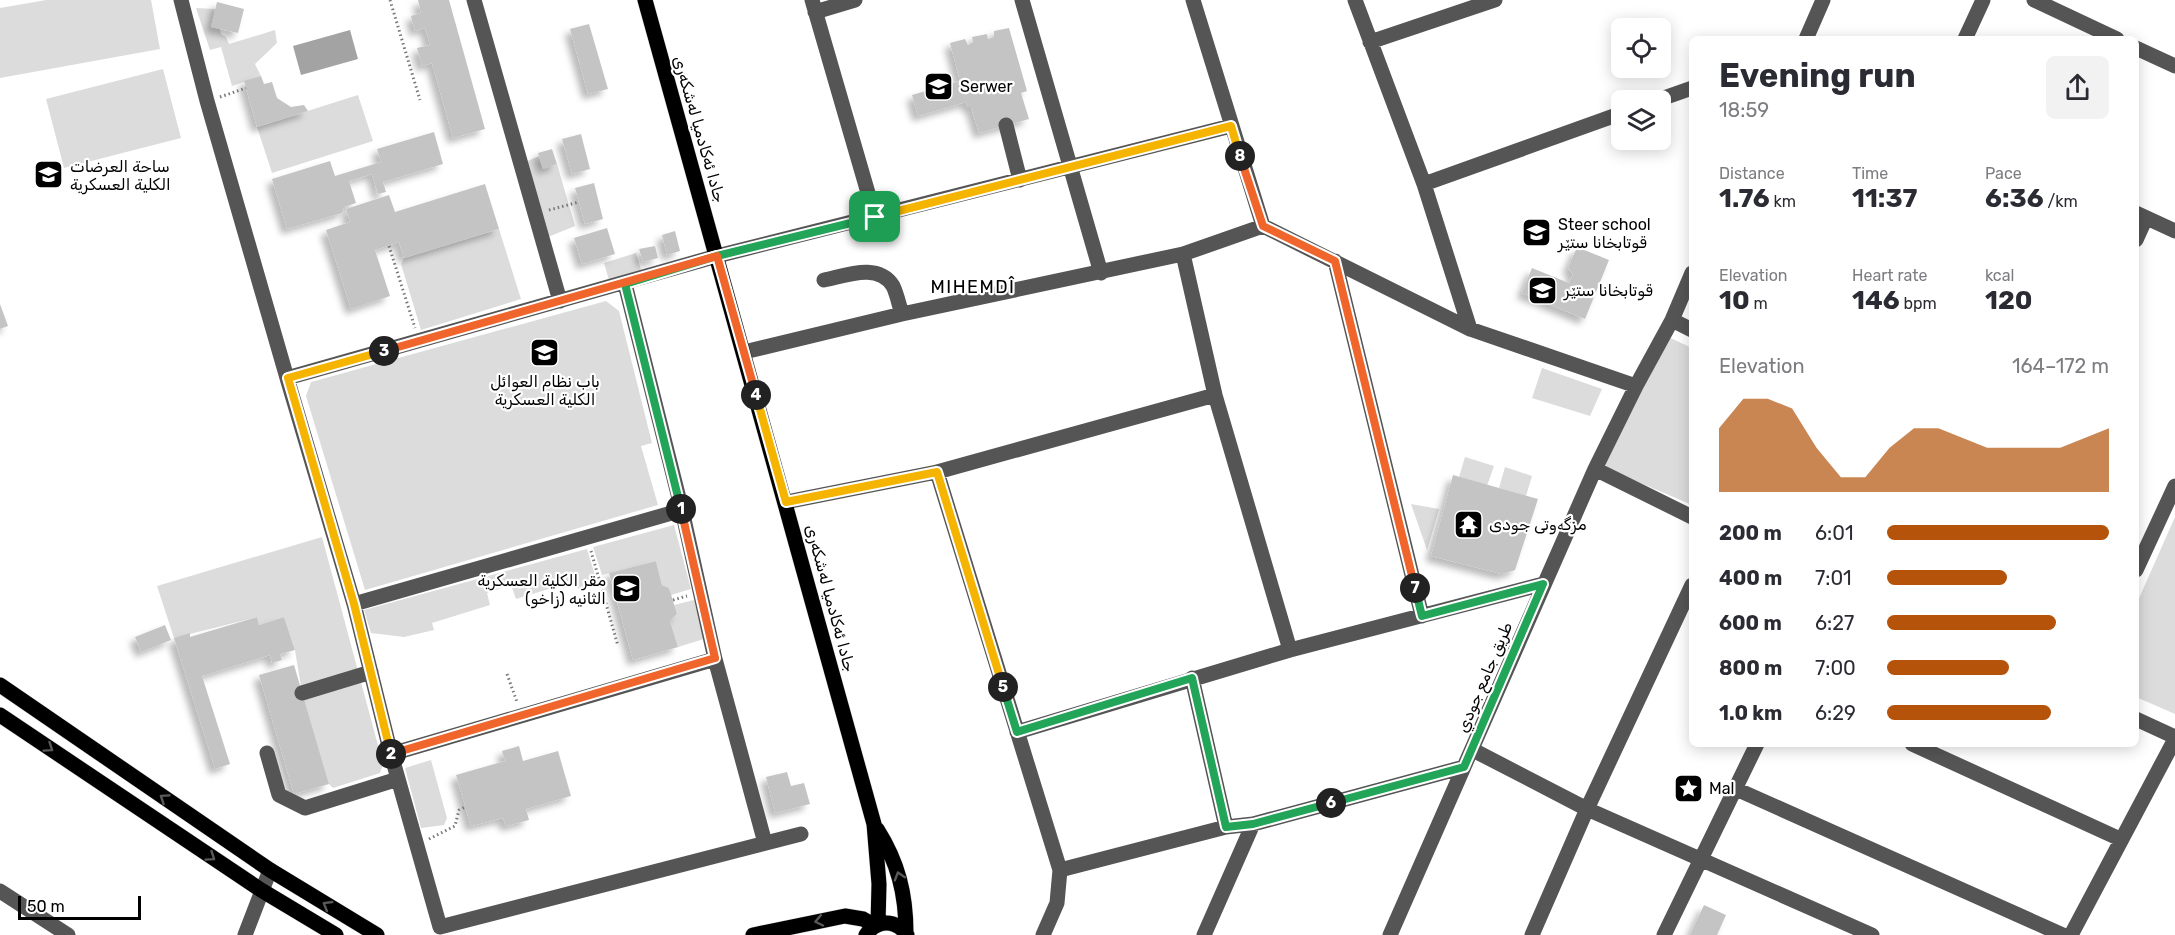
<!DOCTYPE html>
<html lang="en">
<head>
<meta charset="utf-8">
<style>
	:root { --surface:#fff; --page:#f2f2f3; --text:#2b2b33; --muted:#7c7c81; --accent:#b45309 }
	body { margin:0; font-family:Rubik,"Noto Naskh Arabic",sans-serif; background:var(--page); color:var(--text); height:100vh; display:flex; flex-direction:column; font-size:22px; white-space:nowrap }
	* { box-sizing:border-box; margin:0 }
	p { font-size:20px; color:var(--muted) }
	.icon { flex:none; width:33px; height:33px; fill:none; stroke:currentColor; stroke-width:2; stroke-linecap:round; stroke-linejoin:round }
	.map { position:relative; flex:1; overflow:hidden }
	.drawer { position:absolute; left:1689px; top:36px; width:450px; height:711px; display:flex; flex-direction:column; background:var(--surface); border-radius:9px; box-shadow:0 3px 15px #0003 }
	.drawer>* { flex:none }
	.buttons { position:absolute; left:1611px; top:18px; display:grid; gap:12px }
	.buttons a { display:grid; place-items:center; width:60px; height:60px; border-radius:9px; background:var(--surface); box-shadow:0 3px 15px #0003; font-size:30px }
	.scale { position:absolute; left:18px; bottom:15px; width:123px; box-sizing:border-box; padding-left:6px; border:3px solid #000; border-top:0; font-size:16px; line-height:21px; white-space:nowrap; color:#000; -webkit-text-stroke:4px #fff; paint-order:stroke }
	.pin { position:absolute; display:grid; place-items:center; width:51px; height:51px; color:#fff; margin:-26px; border-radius:12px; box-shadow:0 3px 9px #0006 }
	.km { position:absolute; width:30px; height:30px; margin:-15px; border-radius:50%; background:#222; color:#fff; font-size:16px; line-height:30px; text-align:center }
	.round { display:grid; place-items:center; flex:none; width:63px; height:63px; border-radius:9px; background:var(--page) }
	.headline { display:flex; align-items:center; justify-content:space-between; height:102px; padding:0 30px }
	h1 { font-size:33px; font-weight:700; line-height:45px }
	.metrics { display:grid; grid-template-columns:repeat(3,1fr); gap:9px; height:102px; padding:6px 30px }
	.metrics div { display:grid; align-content:center }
	.metrics b { font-size:26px; font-weight:700 }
	.metrics small { font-size:16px; font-weight:400 }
	.metrics p { font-size:16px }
	.chart { height:168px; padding:12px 30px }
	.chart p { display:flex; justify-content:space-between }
	.chart svg { width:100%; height:108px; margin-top:6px; fill:var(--accent); opacity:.7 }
	ul { padding:0 30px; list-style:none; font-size:20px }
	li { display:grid; grid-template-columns:96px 72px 1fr; align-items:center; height:45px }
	li i { height:15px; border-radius:8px; background:var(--accent) }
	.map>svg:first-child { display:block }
	.green { fill:#dcdcdc }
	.water { fill:#a3a3a3 }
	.building { fill:#c4c4c4; filter:url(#shadow) }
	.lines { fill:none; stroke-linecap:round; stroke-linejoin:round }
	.major-casing { stroke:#dbdbdb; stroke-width:16 }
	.path { stroke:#777; stroke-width:3; stroke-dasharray:1.5 3; stroke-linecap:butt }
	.minor { stroke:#555; stroke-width:15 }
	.major { stroke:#000; stroke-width:15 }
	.oneway { stroke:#595959 }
	.split-1-casing { stroke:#fff; stroke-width:12 }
	.split-2-casing { stroke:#fff; stroke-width:12 }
	.split-3-casing { stroke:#fff; stroke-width:12 }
	.split-4-casing { stroke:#fff; stroke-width:12 }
	.split-5-casing { stroke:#fff; stroke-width:12 }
	.split-6-casing { stroke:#fff; stroke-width:12 }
	.split-7-casing { stroke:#fff; stroke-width:12 }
	.split-8-casing { stroke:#fff; stroke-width:12 }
	.split-9-casing { stroke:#fff; stroke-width:12 }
	.split-1 { stroke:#22a559; stroke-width:8 }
	.split-2 { stroke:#f0652b; stroke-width:8 }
	.split-3 { stroke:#f5b400; stroke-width:8 }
	.split-4 { stroke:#f0652b; stroke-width:8 }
	.split-5 { stroke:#f5b400; stroke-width:8 }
	.split-6 { stroke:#22a559; stroke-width:8 }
	.split-7 { stroke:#22a559; stroke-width:8 }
	.split-8 { stroke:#f0652b; stroke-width:8 }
	.split-9 { stroke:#f5b400; stroke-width:8 }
	.labels { text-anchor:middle; stroke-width:4.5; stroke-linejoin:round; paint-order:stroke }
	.poi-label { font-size:16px; fill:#000; stroke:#fff; text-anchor:start }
	.street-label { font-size:16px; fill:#000; stroke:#fff }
	.neighbourhood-label { font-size:18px; letter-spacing:1.5px; fill:#000; stroke:#fff }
</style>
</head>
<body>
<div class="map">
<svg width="2175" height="935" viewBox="0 0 2175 935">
	<defs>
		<filter id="shadow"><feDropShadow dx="-5.5" dy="5.5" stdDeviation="3" flood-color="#0004"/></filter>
	</defs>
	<rect width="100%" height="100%" fill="#fff"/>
	<!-- green -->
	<path class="green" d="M46,0h105l9,49 -160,29v-70z
		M196,8l20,1 5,25 5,3 3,7 46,-14 2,13 -22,21 6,12 -29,10 -11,-39 -11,3z
		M163,69l18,69 -117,30 -18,-69z
		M358,95l15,46 -101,32 -15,-46z
		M539,156l4,12 14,-4 18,62 -27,11 -27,-73z
		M499,229l22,70 -100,31 -20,-66 3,-6z
		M636,253l5,17 -32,10 -5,-17z
		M606,301l13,10 33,132 -11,3 17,59 -293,85 -59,-194 5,-14z
		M1664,335l28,13v157l-84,-36 -5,-9z
		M1542,368l60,21 -12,27 -58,-18z
		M1465,457l29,9 -7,20 -28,-9z
		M1505,467l27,9 -6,20 -27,-8z
		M1411,504l28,5 -12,41z
		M2175,517v197l-39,-17v-92z
		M674,525l17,64 -20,6 -2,-7 -7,-3 -6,-24 -54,14 -9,-28z
		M322,537l61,227 -3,9 -47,15 -4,-4 -27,-91 -7,-43 -11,-33 -25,8 -2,-8 -83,21 -17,-52z
		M587,549l10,33 -19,7 -3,-8 -59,18 -5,-14 -24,8 3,12 -58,18 2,7 -30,7 -33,-4 -7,-23z
		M694,600l10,39 -26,8 -8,-26 7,-7 -3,-9z
		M431,760l16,58 -3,7 -23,3 -16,-60z"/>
	<!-- water -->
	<path class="water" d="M350,30l8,29 -57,16 -8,-29z"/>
	<!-- building -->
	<path class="building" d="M418,0h31l36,129 -32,9 -21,-75 -10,3 -5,-18 13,-3 -5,-17 -10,3 -4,-15 10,-3z
		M217,2l27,7 -6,24 -27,-6z
		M589,24l19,65 -20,5 -18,-65z
		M1009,28l18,63 -6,2 8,26 -50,14 -8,-26h-3l-2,-5 -48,14 -6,-21 48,-14 -10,-38 15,-4 3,6 5,-3 -1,-5 15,-3 1,5 6,-2v-6z
		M261,76l3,8 8,-2 5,16 14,9 13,-2 4,6 -51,16 -13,-46z
		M434,132l9,32 -60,18 3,10 -8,2 -6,-20 -23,7 7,22 -12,4 -2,6 -55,16 -15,-50 58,-18 5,15 46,-14 -4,-13z
		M581,134l9,35 -18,5 -10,-35z
		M552,149l5,15 -14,5 -5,-16z
		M594,183l9,36 -18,5 -10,-36z
		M485,184l14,45 -95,29 -5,-16 -24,8 15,46 -39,13 -25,-79 24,-8 -4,-13 43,-14 6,17z
		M607,228l8,26 -33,10 -8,-26z
		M675,231l5,20 -13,4 -5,-20z
		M655,246l3,12 -15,4 -4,-13z
		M1577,247l32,13 -24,59 -63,-26 10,-25 37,15 4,-9 -5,-6z
		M0,304l8,22 -8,3z
		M1453,475l85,24 -23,71 -13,4 -71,-18z
		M656,561l6,24 7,3 8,26 -7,7 8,26 -45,13 -24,-87z
		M257,617l2,8 25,-8 11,33 -15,4 2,6 -10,3 -2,-8 -68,21 28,88 -15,5 -41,-131 16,-5v4z
		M165,625l6,15 -30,12 -6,-15z
		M294,665l35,119 -35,10 -35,-119z
		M519,746l4,15 35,-10 13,45 -45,13 3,11 -23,6 -3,-8 -32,8 -15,-51 49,-14 -3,-10z
		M787,772l4,14 13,-3 6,21 -35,9 -9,-36z
		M1704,905l22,10 -9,20h-27z"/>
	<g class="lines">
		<defs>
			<path id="major" d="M645,0l229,824 5,60 -1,40
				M0,685l270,185 107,65
				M0,715l261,175 75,45
				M877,829c21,33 29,65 29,104
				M753,935l92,-19 18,3 12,7
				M866,935c11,-16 30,-16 41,0"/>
		</defs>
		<!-- major casing -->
		<use href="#major" class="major-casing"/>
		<!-- path -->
		<path class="path" d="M390,0l30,100
			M220,97l26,-9
			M549,210l30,-8
			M389,246l26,82
			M591,551l27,95
			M673,600l14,-4
			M507,674l10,28
			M429,839l26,-13 4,-16 6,-3"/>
		<!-- minor -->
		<path class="minor" d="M181,0l26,101 80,277
			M474,0l86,301
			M812,0l63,217
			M1022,0l79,273
			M1193,0l70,226 207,103 166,57
			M1355,0l69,184 46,145
			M2034,0l83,39
			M815,12l40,-12
			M1806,39l17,-39
			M1965,39l18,-39
			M1370,42l125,-42
			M2136,48l39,18
			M1658,100l34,-12
			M1006,125l14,55
			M1424,184l198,-71
			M2136,213l39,18
			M2136,240l10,-22
			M1183,254l32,141 75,255
			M1335,261l87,355
			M824,280c21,-4 54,-18 69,6 4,8 6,19 9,28
			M625,284l57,226 33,149 50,184
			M1672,320l20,10
			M744,352l158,-38 281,-60 80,-28
			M1595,469l97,48
			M937,472l123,398 -3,33 -14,32
			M786,502l151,-30 278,-77
			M2136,570l39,-84
			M354,604l328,-94
			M1192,678l34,149
			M302,693l69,-21
			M2136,719l39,18
			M1017,732l273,-82 253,-66
			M1912,744l208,95
			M1473,750l114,59 285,126
			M267,753l12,42 26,13 93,-29
			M391,754l324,-95
			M1736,789l327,146
			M801,834l-361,93 -49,-173 -37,-150 -67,-226 430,-122 514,-130
			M1060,870l166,-43 27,-3 211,-57
			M0,891l68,44
			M245,935l25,-65
			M1204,935l49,-111
			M1390,935l205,-466 41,-83 36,-66 20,-47
			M1532,935l55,-126 105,-224
			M1664,935l93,-191
			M2071,935l104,-196"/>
		<!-- major -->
		<use href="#major" class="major"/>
	</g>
	<!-- one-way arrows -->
	<defs><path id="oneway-chevron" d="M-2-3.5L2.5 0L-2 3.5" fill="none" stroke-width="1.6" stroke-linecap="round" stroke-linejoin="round" transform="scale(1.5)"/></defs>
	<g class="oneway">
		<use href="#oneway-chevron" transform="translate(49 748) rotate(34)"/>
		<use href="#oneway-chevron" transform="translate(164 798) rotate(-146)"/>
		<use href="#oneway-chevron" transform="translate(211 857) rotate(34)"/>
		<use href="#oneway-chevron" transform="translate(899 876) rotate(-107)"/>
		<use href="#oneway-chevron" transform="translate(327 905) rotate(-149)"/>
		<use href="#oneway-chevron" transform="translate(819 921) rotate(168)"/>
	</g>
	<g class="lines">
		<defs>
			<path id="split-1" d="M681,509l-56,-225 92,-28 158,-39"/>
			<path id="split-2" d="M391,754l324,-96 -34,-149"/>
			<path id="split-3" d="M384,351l-96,27 66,226 37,150"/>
			<path id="split-4" d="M384,351l333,-95 39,139"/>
			<path id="split-5" d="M756,395l30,107 151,-30 66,215"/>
			<path id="split-6" d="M1003,687l14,45 175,-54 34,149 27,-3 78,-21"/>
			<path id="split-7" d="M1331,803l133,-36 79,-183 -121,32 -7,-28"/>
			<path id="split-8" d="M1240,156l23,70 72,35 80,327"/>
			<path id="split-9" d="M875,217l356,-91 9,30"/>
		</defs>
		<!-- split-1 casing -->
		<use href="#split-1" class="split-1-casing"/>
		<!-- split-2 casing -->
		<use href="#split-2" class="split-2-casing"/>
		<!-- split-3 casing -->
		<use href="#split-3" class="split-3-casing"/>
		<!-- split-4 casing -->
		<use href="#split-4" class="split-4-casing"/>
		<!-- split-5 casing -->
		<use href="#split-5" class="split-5-casing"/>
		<!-- split-6 casing -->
		<use href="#split-6" class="split-6-casing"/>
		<!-- split-7 casing -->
		<use href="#split-7" class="split-7-casing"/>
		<!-- split-8 casing -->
		<use href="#split-8" class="split-8-casing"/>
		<!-- split-9 casing -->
		<use href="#split-9" class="split-9-casing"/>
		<!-- split-1 -->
		<use href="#split-1" class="split-1"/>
		<!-- split-2 -->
		<use href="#split-2" class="split-2"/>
		<!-- split-3 -->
		<use href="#split-3" class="split-3"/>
		<!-- split-4 -->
		<use href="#split-4" class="split-4"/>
		<!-- split-5 -->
		<use href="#split-5" class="split-5"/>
		<!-- split-6 -->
		<use href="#split-6" class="split-6"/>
		<!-- split-7 -->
		<use href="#split-7" class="split-7"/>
		<!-- split-8 -->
		<use href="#split-8" class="split-8"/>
		<!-- split-9 -->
		<use href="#split-9" class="split-9"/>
	</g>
	<!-- icons -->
	<defs>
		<symbol id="school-square" viewBox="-11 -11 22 22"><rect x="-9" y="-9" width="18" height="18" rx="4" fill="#000" stroke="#fff"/><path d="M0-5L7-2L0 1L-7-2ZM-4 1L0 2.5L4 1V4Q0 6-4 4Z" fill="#fff"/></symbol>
		<symbol id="university-square" viewBox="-11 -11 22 22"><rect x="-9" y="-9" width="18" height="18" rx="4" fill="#000" stroke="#fff"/><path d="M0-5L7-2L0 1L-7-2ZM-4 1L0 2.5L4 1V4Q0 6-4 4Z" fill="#fff"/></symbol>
		<symbol id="temple-square" viewBox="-11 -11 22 22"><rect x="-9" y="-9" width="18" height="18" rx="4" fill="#000" stroke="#fff"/><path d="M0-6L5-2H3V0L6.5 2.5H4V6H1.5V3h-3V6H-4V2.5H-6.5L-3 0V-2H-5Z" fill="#fff"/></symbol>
		<symbol id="sight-square" viewBox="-11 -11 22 22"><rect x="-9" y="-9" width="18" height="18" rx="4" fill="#000" stroke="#fff"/><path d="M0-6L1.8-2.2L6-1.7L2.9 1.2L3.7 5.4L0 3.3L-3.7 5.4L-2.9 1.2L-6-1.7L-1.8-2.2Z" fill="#fff"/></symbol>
	</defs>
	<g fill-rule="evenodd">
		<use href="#school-square" x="922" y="70" width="33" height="33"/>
		<use href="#university-square" x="32" y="158" width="33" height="33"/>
		<use href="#school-square" x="1520" y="216" width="33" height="33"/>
		<use href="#school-square" x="1526" y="274" width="33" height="33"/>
		<use href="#university-square" x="528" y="336" width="33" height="33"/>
		<use href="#temple-square" x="1452" y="508" width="33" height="33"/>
		<use href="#university-square" x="610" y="572" width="33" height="33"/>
		<use href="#sight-square" x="1672" y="772" width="33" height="33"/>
	</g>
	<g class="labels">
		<!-- poi labels -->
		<g class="poi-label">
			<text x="960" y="92">Serwer</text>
			<text x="70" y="172">ساحة العرضات<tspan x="70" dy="18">الكلية العسكرية</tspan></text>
			<text x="1558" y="230">Steer school<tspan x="1558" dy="18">قوتابخانا ستێر</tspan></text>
			<text x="1564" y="296">قوتابخانا ستێر</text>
			<text x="545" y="387" text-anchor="middle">باب نظام العوائل<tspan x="545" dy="18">الكلية العسكرية</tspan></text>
			<text x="1489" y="530">مزگەوتی جودی</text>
			<text x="606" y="586" text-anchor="end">مقر الكلية العسكرية<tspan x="606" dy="18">الثانيه (زاخو)</tspan></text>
			<text x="1709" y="794">Mal</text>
		</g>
		<!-- street labels -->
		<g class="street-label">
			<text transform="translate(700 129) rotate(74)" y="6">جادا ئه‌كادميا له‌شكه‌رى</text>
			<text transform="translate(831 598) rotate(75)" y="6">جادا ئه‌كادميا له‌شكه‌رى</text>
			<text transform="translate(1484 677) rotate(-67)" y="6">طريق جامع جودي</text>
		</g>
		<!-- neighbourhood labels -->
		<g class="neighbourhood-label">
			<text x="973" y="293">MIHEMDÎ</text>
		</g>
	</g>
</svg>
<div class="buttons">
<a><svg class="icon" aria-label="locate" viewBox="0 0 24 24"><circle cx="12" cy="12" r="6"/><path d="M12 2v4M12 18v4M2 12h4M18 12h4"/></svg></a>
<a><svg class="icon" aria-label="layers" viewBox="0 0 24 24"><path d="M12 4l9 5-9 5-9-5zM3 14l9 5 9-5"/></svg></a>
</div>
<div class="scale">50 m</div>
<div class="pin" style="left:875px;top:217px;background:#1e9e55"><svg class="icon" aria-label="arrive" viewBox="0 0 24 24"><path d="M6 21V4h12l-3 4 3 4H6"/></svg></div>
<b class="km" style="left:681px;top:509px">1</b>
<b class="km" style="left:391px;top:754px">2</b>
<b class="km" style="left:384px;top:351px">3</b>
<b class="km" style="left:756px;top:395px">4</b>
<b class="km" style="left:1003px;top:687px">5</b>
<b class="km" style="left:1331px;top:803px">6</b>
<b class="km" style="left:1415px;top:588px">7</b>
<b class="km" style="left:1240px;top:156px">8</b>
<section class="drawer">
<div class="headline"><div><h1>Evening run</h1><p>18:59</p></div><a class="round"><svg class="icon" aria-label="share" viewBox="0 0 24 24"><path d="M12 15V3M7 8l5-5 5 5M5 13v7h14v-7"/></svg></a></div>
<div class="metrics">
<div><p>Distance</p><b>1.76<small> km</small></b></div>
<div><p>Time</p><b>11:37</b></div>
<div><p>Pace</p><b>6:36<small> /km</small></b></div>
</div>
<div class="metrics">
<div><p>Elevation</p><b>10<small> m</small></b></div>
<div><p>Heart rate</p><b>146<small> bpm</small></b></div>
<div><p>kcal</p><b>120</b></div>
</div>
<div class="chart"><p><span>Elevation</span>164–172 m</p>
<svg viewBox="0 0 160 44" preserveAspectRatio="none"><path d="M0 44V18L10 6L20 6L30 10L40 26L50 38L60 38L70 26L80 18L90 18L100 22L110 26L120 26L130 26L140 26L150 22L160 18V44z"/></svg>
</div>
<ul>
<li><b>200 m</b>6:01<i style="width:100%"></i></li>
<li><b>400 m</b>7:01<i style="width:54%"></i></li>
<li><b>600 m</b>6:27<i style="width:76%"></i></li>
<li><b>800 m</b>7:00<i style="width:55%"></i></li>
<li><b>1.0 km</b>6:29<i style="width:74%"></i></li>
</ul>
</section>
</div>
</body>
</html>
